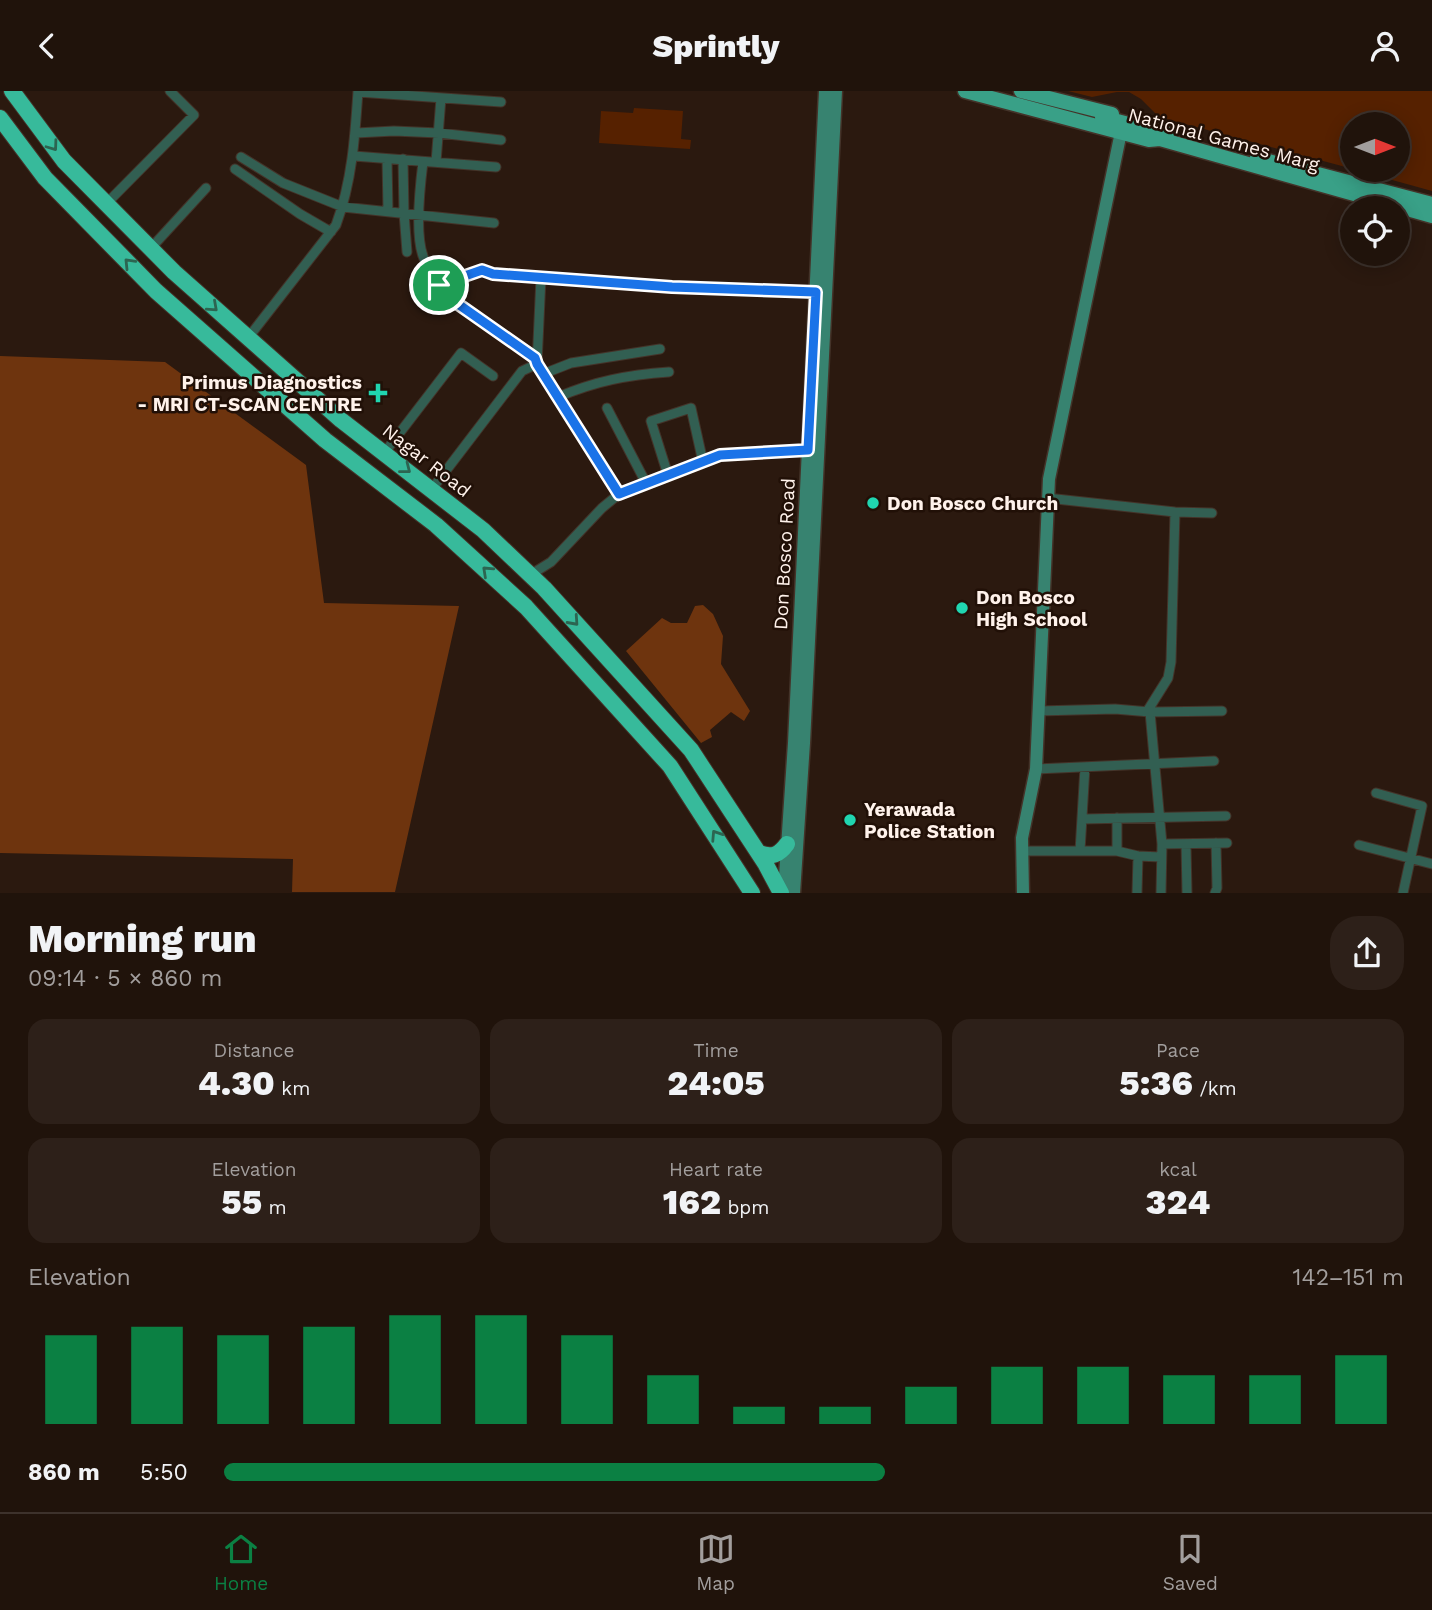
<!DOCTYPE html>
<html lang="en">
<head>
<meta charset="utf-8">
<style>
	:root { --surface:#20130b; --page:#2d2019; --text:#f1f3f6; --muted:#a29e9d; --line:#3d322c; --accent:#0b8043 }
	body { margin:0; font-family:"Work Sans",sans-serif; background:var(--page); color:var(--text); height:100vh; display:flex; flex-direction:column; font-size:26px; white-space:nowrap }
	* { box-sizing:border-box; margin:0 }
	p { font-size:23px; color:var(--muted) }
	.icon { flex:none; width:38px; height:38px; fill:none; stroke:currentColor; stroke-width:2; stroke-linecap:round; stroke-linejoin:round }
	.map { position:relative; height:802px; overflow:hidden }
	.details { display:flex; flex-direction:column; background:var(--surface); flex:1 }
	.details>* { flex:none }
	.needle { width:46px; rotate:90deg }
	.fabs { position:absolute; left:1340px; top:21px; display:grid; gap:14px }
	.fabs a { display:grid; place-items:center; width:70px; height:70px; border-radius:50%; background:var(--surface); box-shadow:0 4px 18px #0003,0 0 0 2px var(--line); font-size:35px }
	.pin { position:absolute; display:grid; place-items:center; width:60px; height:60px; color:#fff; margin:-30px; border:4px solid #fff; border-radius:50%; box-shadow:0 2px 7px #0007 }
	.round { display:grid; place-items:center; flex:none; width:74px; height:74px; border-radius:28px; background:var(--page) }
	.headline { display:flex; align-items:center; justify-content:space-between; height:119px; padding:0 28px }
	h1 { font-size:38px; font-weight:800; line-height:52px }
	.metrics { display:grid; grid-template-columns:repeat(3,1fr); gap:10px; height:119px; padding:7px 28px }
	.metrics div { display:grid; align-content:center; border-radius:18px; background:var(--page); text-align:center }
	.metrics b { font-size:35px; font-weight:800 }
	.metrics small { font-size:19px; font-weight:400 }
	.metrics p { font-size:19px }
	.chart { height:196px; padding:14px 28px }
	.chart p { display:flex; justify-content:space-between }
	.chart svg { width:100%; height:126px; margin-top:7px; stroke:var(--accent); stroke-width:6 }
	ul { padding:0 28px; list-style:none; font-size:23px }
	li { display:grid; grid-template-columns:112px 84px 1fr; align-items:center; height:52px }
	li i { height:18px; border-radius:9px; background:var(--accent) }
	header { display:flex; justify-content:space-between; align-items:center; height:91px; padding:0 28px; background:var(--surface); font-size:32px; font-weight:800 }
	.tab-bar { display:flex; justify-content:space-around; align-items:center; height:98px; border-top:2px solid var(--line); background:var(--surface); font-size:19px; color:var(--muted) }
	.tab-bar a { display:grid; justify-items:center; gap:4px }
	.tab-bar .selected { color:var(--accent) }
	.map>svg:first-child { display:block }
	.green { fill:#562100 }
	.forest { fill:#6e340e }
	.lines { fill:none; stroke-linecap:round; stroke-linejoin:round }
	.street-casing { stroke:#443329; stroke-width:11 }
	.secondary-casing { stroke:#443329; stroke-width:15 }
	.primary-casing { stroke:#443329; stroke-width:17 }
	.highway-casing { stroke:#443329; stroke-width:18 }
	.street { stroke:#325f52; stroke-width:9 }
	.secondary { stroke:#378370; stroke-width:12 }
	.primary { stroke:#39a087; stroke-width:14 }
	.highway { stroke:#37ba9b; stroke-width:16 }
	.oneway { stroke:#2c6551 }
	.route-casing { stroke:#fff; stroke-width:14 }
	.route { stroke:#1a73e8; stroke-width:9 }
	.poi-dot { fill:#20d5b0; stroke:#211007; stroke-width:2.5 }
	.labels { text-anchor:middle; stroke-width:5; stroke-linejoin:round; paint-order:stroke }
	.street-label { font-size:19px; fill:#fff2eb; stroke:#211007 }
	.poi-label { font-size:19px; font-weight:bold; fill:#fff2eb; stroke:#211007; text-anchor:start }
</style>
</head>
<body>
<header><svg class="icon" aria-label="back" viewBox="0 0 24 24"><path d="M15 5l-7 7 7 7"/></svg>Sprintly<svg class="icon" aria-label="person" viewBox="0 0 24 24"><circle cx="12" cy="8" r="4"/><path d="M4 21q1-7 8-7t8 7"/></svg></header>
<div class="map">
<svg width="1432" height="802" viewBox="0 0 1432 802">
	<rect width="100%" height="100%" fill="#2b190f"/>
	<!-- green -->
	<path class="green" d="M1068,0h364v100l-76,-21h42v-46h-45v45l-194,-52 -18,-18 -12,-7h-12l-25,5z
		M634,17l49,3 -2,28 10,1 -1,9 -91,-6 2,-32 32,2z"/>
	<!-- forest -->
	<path class="forest" d="M0,265l165,6 141,103 18,138 135,3 -64,286h-103l1,-33 -293,-6z
		M703,514l10,9 10,22 -2,28 29,47 -6,10 -13,-9 -21,18 2,7 -11,6 -75,-92 36,-33 9,5h16l8,-17z"/>
	<g class="lines">
		<defs>
			<path id="street" d="M358,1l143,10
				M356,42l38,-2 45,2 62,7
				M354,65l142,11
				M241,66l42,26 60,24 151,16
				M387,68l1,52
				M403,68l1,54 3,39
				M423,71c-3,24 -8,72 0,94 3,10 11,19 16,29l-1,5 97,68
				M436,71l5,-64
				M235,78l65,45 31,18
				M107,112l87,-88 -24,-24
				M151,157l55,-60
				M541,186l-4,87 82,130
				M439,194l43,-15 11,4 179,13 144,5
				M248,247l88,-113c16,-43 19,-88 22,-134
				M543,283l28,-11 89,-14
				M558,306c38,-16 69,-22 111,-25
				M607,317l39,75
				M385,361l76,-99 32,23
				M668,384l-17,-54 40,-13 12,54
				M432,398l90,-118 15,-7
				M1047,407l128,14 37,1
				M530,484l21,-13 51,-54 17,-14 101,-39 88,-5
				M1148,619l20,-32 3,-16 4,-150
				M1038,620l77,-2 35,3 12,132 -1,49
				M1150,621l72,-1
				M1036,678l178,-8
				M1376,702l46,13 -19,87
				M1117,727v33
				M1083,728l143,-3
				M1162,753l65,-1
				M1186,754l1,48
				M1359,754l73,19
				M1022,760h95l21,5 23,1
				M1080,760l5,-84
				M1137,802l1,-37
				M1215,802l2,-5 -1,-45"/>
			<path id="secondary" d="M782,802l3,-16 9,-134 31,-652
				M794,802l10,-150 32,-652
				M1023,802l-1,-55 14,-69 13,-290 72,-347"/>
			<path id="primary" d="M965,0l184,49 11,-1 272,77
				M1021,0l91,23
				M1102,26l65,17
				M1257,67l175,46"/>
			<path id="highway" d="M12,0l52,70 110,111 167,148 142,110 61,58 147,162 74,113 16,30
				M0,27l45,60 111,113 169,149 111,85 90,82 144,159 82,127
				M759,762c13,5 20,2 28,-9"/>
		</defs>
		<!-- street casing -->
		<use href="#street" class="street-casing"/>
		<!-- secondary casing -->
		<use href="#secondary" class="secondary-casing"/>
		<!-- primary casing -->
		<use href="#primary" class="primary-casing"/>
		<!-- highway casing -->
		<use href="#highway" class="highway-casing"/>
		<!-- street -->
		<use href="#street" class="street"/>
		<!-- secondary -->
		<use href="#secondary" class="secondary"/>
		<!-- primary -->
		<use href="#primary" class="primary"/>
		<!-- highway -->
		<use href="#highway" class="highway"/>
	</g>
	<!-- one-way arrows -->
	<defs><path id="oneway-chevron" d="M-2-3.5L2.5 0L-2 3.5" fill="none" stroke-width="1.6" stroke-linecap="round" stroke-linejoin="round" transform="scale(1.75)"/></defs>
	<g class="oneway">
		<use href="#oneway-chevron" transform="translate(53 55) rotate(54)"/>
		<use href="#oneway-chevron" transform="translate(129 172) rotate(-134)"/>
		<use href="#oneway-chevron" transform="translate(213 216) rotate(42)"/>
		<use href="#oneway-chevron" transform="translate(406 378) rotate(38)"/>
		<use href="#oneway-chevron" transform="translate(487 480) rotate(-137)"/>
		<use href="#oneway-chevron" transform="translate(574 530) rotate(48)"/>
		<use href="#oneway-chevron" transform="translate(716 744) rotate(-123)"/>
	</g>
	<g class="lines">
		<defs>
			<path id="route" d="M482,179l11,4 179,13 144,5 -8,158 -88,5 -101,39 -82,-130 -2,-6 -97,-68 1,-5z"/>
		</defs>
		<!-- route casing -->
		<use href="#route" class="route-casing"/>
		<!-- route -->
		<use href="#route" class="route"/>
	</g>
	<!-- markers -->
	<g class="poi-dot">
		<path d="M374.5 291.5h7v7h7v7h-7v7h-7v-7h-7v-7h7z"/>
		<circle cx="873" cy="412" r="7"/>
		<circle cx="962" cy="517" r="7"/>
		<circle cx="850" cy="729" r="7"/>
	</g>
	<g class="labels">
		<!-- street labels -->
		<g class="street-label">
			<text transform="translate(1224 48) rotate(15)" y="7">National Games Marg</text>
			<text transform="translate(427 369) rotate(38)" y="7">Nagar Road</text>
			<text transform="translate(784 463) rotate(-87)" y="7">Don Bosco Road</text>
		</g>
		<!-- poi labels -->
		<g class="poi-label">
			<text x="362" y="298" text-anchor="end">Primus Diagnostics<tspan x="362" dy="22">- MRI CT-SCAN CENTRE</tspan></text>
			<text x="887" y="419">Don Bosco Church</text>
			<text x="976" y="513">Don Bosco<tspan x="976" dy="22">High School</tspan></text>
			<text x="864" y="725">Yerawada<tspan x="864" dy="22">Police Station</tspan></text>
		</g>
	</g>
</svg>
<div class="fabs">
<a><svg class="needle" viewBox="-14 -14 28 28"><path d="M0-13l5 13h-10z" fill="#e53935"/><path d="M0 13l5-13h-10z" fill="#a29e9d"/></svg></a>
<a><svg class="icon" aria-label="locate" viewBox="0 0 24 24"><circle cx="12" cy="12" r="6"/><path d="M12 2v4M12 18v4M2 12h4M18 12h4"/></svg></a>
</div>
<div class="pin" style="left:439px;top:194px;background:#1e9e55"><svg class="icon" aria-label="arrive" viewBox="0 0 24 24"><path d="M6 21V4h12l-3 4 3 4H6"/></svg></div>
</div>
<section class="details">
<div class="headline"><div><h1>Morning run</h1><p>09:14 · 5 × 860 m</p></div><a class="round"><svg class="icon" aria-label="share" viewBox="0 0 24 24"><path d="M12 15V3M7 8l5-5 5 5M5 13v7h14v-7"/></svg></a></div>
<div class="metrics">
<div><p>Distance</p><b>4.30<small> km</small></b></div>
<div><p>Time</p><b>24:05</b></div>
<div><p>Pace</p><b>5:36<small> /km</small></b></div>
</div>
<div class="metrics">
<div><p>Elevation</p><b>55<small> m</small></b></div>
<div><p>Heart rate</p><b>162<small> bpm</small></b></div>
<div><p>kcal</p><b>324</b></div>
</div>
<div class="chart"><p><span>Elevation</span>142–151 m</p>
<svg viewBox="0 0 160 44" preserveAspectRatio="none"><path d="M5 44V13M15 44V10M25 44V13M35 44V10M45 44V6M55 44V6M65 44V13M75 44V27M85 44V38M95 44V38M105 44V31M115 44V24M125 44V24M135 44V27M145 44V27M155 44V20"/></svg>
</div>
<ul>
<li><b>860 m</b>5:50<i style="width:56%"></i></li>
</ul>
</section>
<nav class="tab-bar">
<a class="selected"><svg class="icon" aria-label="home" viewBox="0 0 24 24"><path d="M3 11l9-7 9 7M6 9v11h12V9"/></svg>Home</a>
<a><svg class="icon" aria-label="map" viewBox="0 0 24 24"><path d="M3 6l6-2 6 2 6-2v14l-6 2-6-2-6 2zM9 4v14M15 6v14"/></svg>Map</a>
<a><svg class="icon" aria-label="saved" viewBox="0 0 24 24"><path d="M7 4h10v16l-5-4-5 4z"/></svg>Saved</a>
</nav>
</body>
</html>
